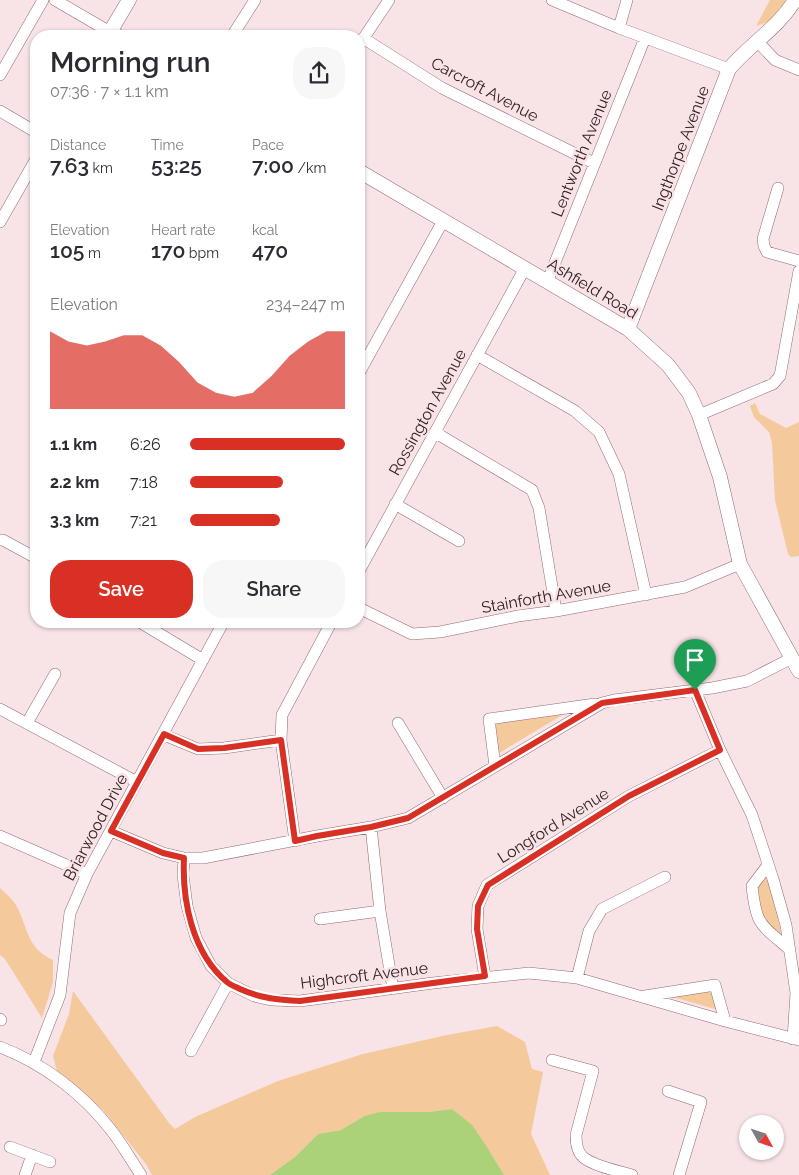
<!DOCTYPE html>
<html lang="en">
<head>
<meta charset="utf-8">
<style>
	:root { --surface:#fff; --page:#f7f7f7; --text:#2b2b33; --muted:#7c7c81; --accent:#d93025 }
	body { margin:0; font-family:Raleway,sans-serif; background:var(--page); color:var(--text); height:100vh; display:flex; flex-direction:column; font-size:19px; white-space:nowrap }
	* { box-sizing:border-box; margin:0 }
	p { font-size:16px; color:var(--muted) }
	.icon { flex:none; width:28px; height:28px; fill:none; stroke:currentColor; stroke-width:2; stroke-linecap:round; stroke-linejoin:round }
	.map { position:relative; flex:1; overflow:hidden }
	.details { position:absolute; left:30px; top:30px; width:335px; height:598px; display:flex; flex-direction:column; background:var(--surface); border-radius:20px; box-shadow:0 1px 4px #0004 }
	.details>* { flex:none }
	.needle { width:32px; rotate:130deg }
	.buttons { position:absolute; left:739px; top:1115px; display:grid; gap:10px }
	.buttons a { display:grid; place-items:center; width:45px; height:45px; border-radius:50%; background:var(--surface); box-shadow:0 1px 4px #0004; font-size:25px }
	.pin { position:absolute; display:grid; place-items:center; width:42px; height:42px; color:#fff; margin:-51px -21px; border-radius:50% 50% 50% 0; rotate:-45deg; box-shadow:0 0 5px #0007 }
	.pin .icon { rotate:45deg }
	.round { display:grid; place-items:center; flex:none; width:52px; height:52px; border-radius:20px; background:var(--page) }
	.head { display:flex; align-items:center; justify-content:space-between; height:85px; padding:0 20px }
	h1 { font-size:28px; font-weight:600; line-height:38px }
	.stats { display:grid; grid-template-columns:repeat(3,1fr); gap:8px; height:85px; padding:5px 20px }
	.stats div { display:grid; align-content:center }
	.stats b { font-size:21px; font-weight:600 }
	.stats small { font-size:14px; font-weight:400 }
	.stats p { font-size:14px }
	.chart { height:140px; padding:10px 20px }
	.chart p { display:flex; justify-content:space-between }
	.chart svg { width:100%; height:90px; margin-top:5px; fill:var(--accent); opacity:.7 }
	.cta { display:flex; gap:10px; margin-top:auto; padding:10px 20px }
	.cta a { flex:1; height:58px; border-radius:20px; background:var(--accent); color:#fff; font-size:20px; font-weight:600; line-height:58px; text-align:center }
	.cta a+a { background:var(--page); color:var(--text) }
	ul { padding:0 20px; list-style:none; font-size:16px }
	li { display:grid; grid-template-columns:80px 60px 1fr; align-items:center; height:38px }
	li i { height:12px; border-radius:6px; background:var(--accent) }
	.map>svg:first-child { display:block }
	.green { fill:#f4c99b }
	.water { fill:#abd179 }
	.lines { fill:none; stroke-linecap:round; stroke-linejoin:round }
	.minor-casing { stroke:#956970; stroke-width:12 }
	.tertiary-casing { stroke:#956970; stroke-width:15 }
	.minor { stroke:#fff; stroke-width:11 }
	.tertiary { stroke:#fff; stroke-width:14 }
	.route-casing { stroke:#fff; stroke-width:10 }
	.route { stroke:#d93025; stroke-width:6 }
	.labels { text-anchor:middle; stroke-width:5; stroke-linejoin:round; paint-order:stroke }
	.street-label { font-size:16px; fill:#332023; stroke:#f8e3e6 }
</style>
</head>
<body>
<div class="map">
<svg width="799" height="1175" viewBox="0 0 799 1175">
	<rect width="100%" height="100%" fill="#f8e3e6"/>
	<!-- green -->
	<path class="green" d="M770,0h16l-16,21 -14,5z
		M755,403l5,11 26,14 13,-6v134l-8,1 -3,-3 -13,-54 -3,-57 -3,-11 -15,-15 -4,-11z
		M569,711l-75,45 -5,-37z
		M763,871l5,10 16,63 -24,-20 -8,-38z
		M0,888c5,5 10,9 14,14 15,23 10,45 39,58v22l-11,36 -37,-59 -5,-4z
		M715,985l7,26 -63,-18z
		M73,991l96,132 6,6 20,-12 83,-36 85,-27 84,-19 50,-9 28,16 7,27 11,3 -12,62 19,41h-46l-17,-28 -35,-38 -23,3h-49l-39,18 -23,4 -23,23 -25,18h-118l-6,-11 -43,-54 -46,-39 -4,-15 16,-42z"/>
	<!-- water -->
	<path class="water" d="M452,1109l20,16 15,22 17,28h-234l25,-18 23,-23 23,-4 24,-14 15,-4h49z"/>
	<g class="lines">
		<defs>
			<path id="minor" d="M55,0l55,32 -3,4
				M552,0l67,28 110,41
				M619,28l8,-28
				M232,36l23,-36
				M363,38l79,50 152,75
				M757,41l18,19 24,10
				M359,45l30,-45
				M0,75l43,-75
				M0,111l34,20
				M778,188l-15,51 1,7 3,6 32,9
				M0,222l36,-63
				M548,280l97,-242
				M477,355l98,56 24,21 20,42 27,121
				M359,373l84,-152
				M699,415l74,-31 7,-8 19,-105
				M436,433l96,57 7,18 17,103
				M395,504l64,37
				M0,540h3l33,18
				M359,571l166,-303
				M359,608l53,26 28,-2 78,-16 38,-5 129,-24 55,-23
				M138,621l65,39
				M695,690l25,60 32,65 21,64 13,46 10,68 -3,46
				M0,709l137,73
				M27,723l28,-49
				M398,723l45,75
				M164,735l34,14 26,-1 57,-8
				M495,766l-6,-47 106,-15
				M371,827l9,84 13,78
				M111,831l52,22 21,5h19l114,-22 54,-9 37,-9 194,-115 12,-3 98,-12 35,-7 45,-23
				M0,836l87,38
				M295,841l-14,-101 1,-25 50,-94
				M184,858l-1,17 4,31 9,32 15,28 17,17 26,13 17,4 29,1 133,-18 96,-10 48,5 148,43 74,19
				M768,865l-16,21c4,39 8,38 37,63
				M320,919l60,-8
				M485,977l-8,-48 1,-23 9,-21 142,-89 91,-46
				M577,978l12,-47 13,-22 63,-32
				M645,996l70,-11 10,36
				M0,1019l1,1
				M0,1047c43,16 83,47 111,83 11,14 20,30 30,45
				M191,1051l37,-68
				M552,1060l41,11 -17,64c0,8 1,17 7,22 10,9 36,14 49,18
				M34,1062l26,-67 10,-82 17,-39 137,-253
				M668,1091l33,11 -22,73
				M10,1147l40,15
				M25,1175l7,-20"/>
			<path id="tertiary" d="M118,36l-8,-4 19,-32
				M359,171l269,158 40,36 21,28 10,22 21,62 20,87 59,107
				M628,329l101,-260c20,-24 50,-42 66,-69"/>
		</defs>
		<!-- minor casing -->
		<use href="#minor" class="minor-casing"/>
		<!-- tertiary casing -->
		<use href="#tertiary" class="tertiary-casing"/>
		<!-- minor -->
		<use href="#minor" class="minor"/>
		<!-- tertiary -->
		<use href="#tertiary" class="tertiary"/>
	</g>
	<g class="lines">
		<defs>
			<path id="route" d="M695,690l25,60 -91,46 -141,89 -10,21 -1,23 8,47 -185,25c-22,-1 -40,-3 -60,-12 -4,-2 -10,-4 -13,-7 -35,-29 -45,-82 -43,-124l-21,-5 -52,-22 53,-97 34,15 26,-1 57,-8 14,101 22,-5 54,-9 37,-9 194,-115z"/>
		</defs>
		<!-- route casing -->
		<use href="#route" class="route-casing"/>
		<!-- route -->
		<use href="#route" class="route"/>
	</g>
	<g class="labels">
		<!-- street labels -->
		<g class="street-label">
			<text transform="translate(485 89) rotate(28)" y="6">Carcroft Avenue</text>
			<text transform="translate(680 148) rotate(-69)" y="6">Ingthorpe Avenue</text>
			<text transform="translate(581 153) rotate(-68)" y="6">Lentworth Avenue</text>
			<text transform="translate(593 288) rotate(31)" y="6">Ashfield Road</text>
			<text transform="translate(427 412) rotate(-61)" y="6">Rossington Avenue</text>
			<text transform="translate(546 596) rotate(-10)" y="6">Stainforth Avenue</text>
			<text transform="translate(553 825) rotate(-32)" y="6">Longford Avenue</text>
			<text transform="translate(95 827) rotate(-62)" y="6">Briarwood Drive</text>
			<text transform="translate(364 975) rotate(-7)" y="6">Highcroft Avenue</text>
		</g>
	</g>
</svg>
<div class="buttons">
<a><svg class="needle" viewBox="-14 -14 28 28"><path d="M0-13l5 13h-10z" fill="#e53935"/><path d="M0 13l5-13h-10z" fill="#7c7c81"/></svg></a>
</div>
<div class="pin" style="left:695px;top:690px;background:#1e9e55"><svg class="icon" aria-label="arrive" viewBox="0 0 24 24"><path d="M6 21V4h12l-3 4 3 4H6"/></svg></div>
<section class="details">
<div class="head"><div><h1>Morning run</h1><p>07:36 · 7 × 1.1 km</p></div><a class="round"><svg class="icon" aria-label="share" viewBox="0 0 24 24"><path d="M12 15V3M7 8l5-5 5 5M5 13v7h14v-7"/></svg></a></div>
<div class="stats">
<div><p>Distance</p><b>7.63<small> km</small></b></div>
<div><p>Time</p><b>53:25</b></div>
<div><p>Pace</p><b>7:00<small> /km</small></b></div>
</div>
<div class="stats">
<div><p>Elevation</p><b>105<small> m</small></b></div>
<div><p>Heart rate</p><b>170<small> bpm</small></b></div>
<div><p>kcal</p><b>470</b></div>
</div>
<div class="chart"><p><span>Elevation</span>234–247 m</p>
<svg viewBox="0 0 160 44" preserveAspectRatio="none"><path d="M0 44V6L10 11L20 13L30 11L40 8L50 8L60 13L70 21L80 31L90 36L100 38L110 36L120 28L130 18L140 11L150 6L160 6V44z"/></svg>
</div>
<ul>
<li><b>1.1 km</b>6:26<i style="width:100%"></i></li>
<li><b>2.2 km</b>7:18<i style="width:60%"></i></li>
<li><b>3.3 km</b>7:21<i style="width:58%"></i></li>
</ul>
<div class="cta"><a>Save</a><a>Share</a></div>
</section>
</div>
</body>
</html>
